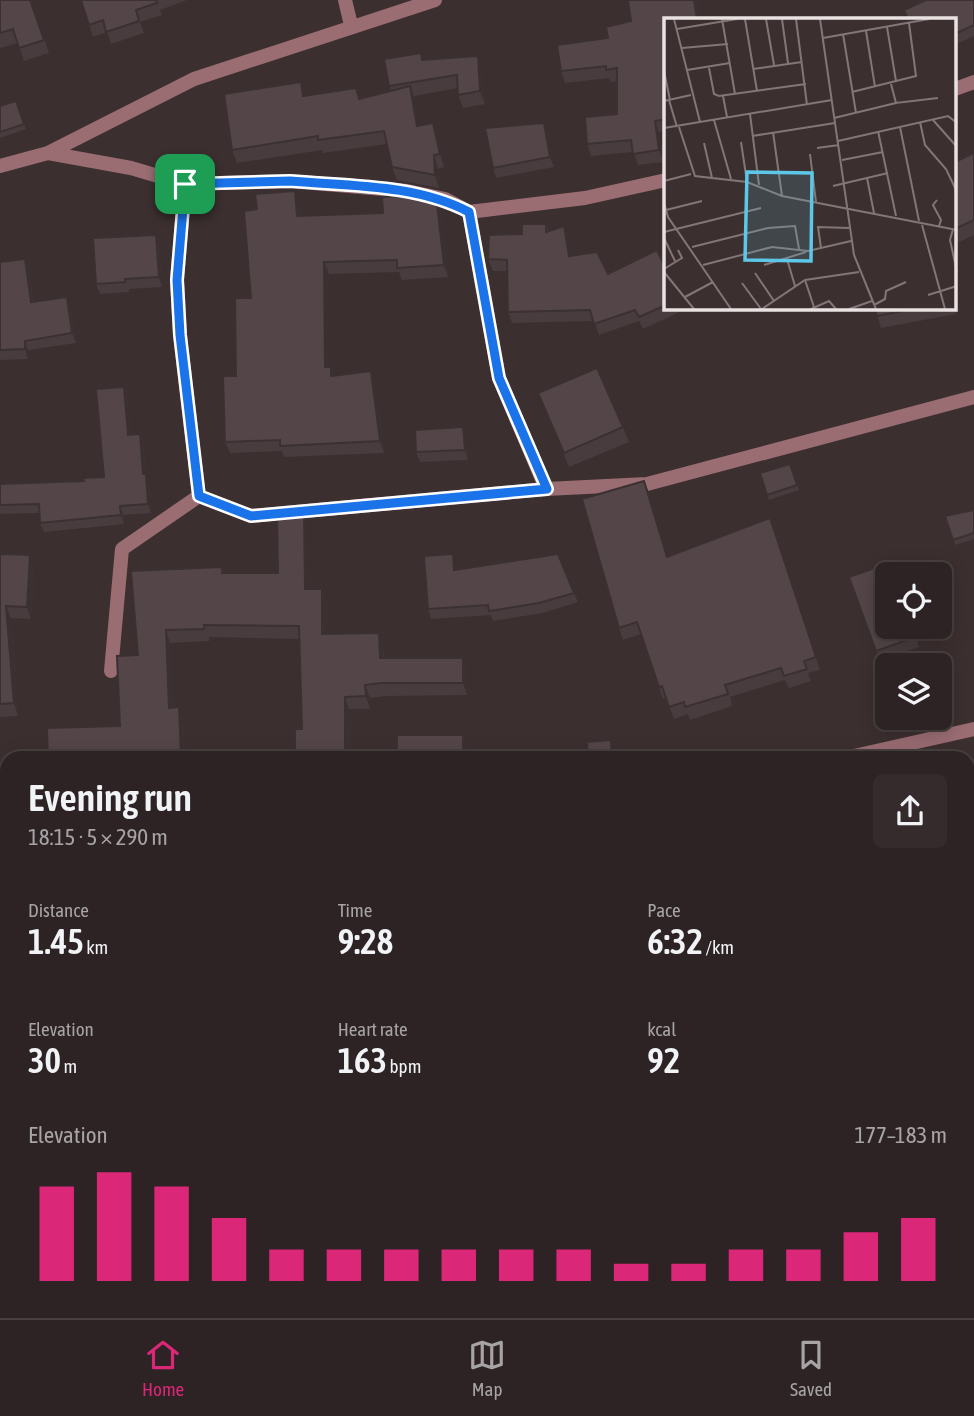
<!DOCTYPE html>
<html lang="en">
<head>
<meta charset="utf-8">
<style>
	:root { --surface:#2d2324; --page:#352b2c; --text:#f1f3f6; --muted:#a7a4a6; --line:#484041; --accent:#db2777 }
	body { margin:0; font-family:"Asap Condensed",sans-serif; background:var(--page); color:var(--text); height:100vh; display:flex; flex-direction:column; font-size:26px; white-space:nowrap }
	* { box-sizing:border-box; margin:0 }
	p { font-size:23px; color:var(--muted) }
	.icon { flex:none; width:38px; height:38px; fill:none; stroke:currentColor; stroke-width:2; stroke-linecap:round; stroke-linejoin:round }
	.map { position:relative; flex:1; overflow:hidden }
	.side { position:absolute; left:0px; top:751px; width:975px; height:569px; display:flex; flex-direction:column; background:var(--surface); border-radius:21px 21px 0 0; box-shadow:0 4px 18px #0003,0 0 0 2px var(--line) }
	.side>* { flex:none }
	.fabs { position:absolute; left:875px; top:562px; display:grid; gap:14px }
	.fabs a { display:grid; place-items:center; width:77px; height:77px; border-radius:10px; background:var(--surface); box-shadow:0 4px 18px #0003,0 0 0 2px var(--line); font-size:35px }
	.pin { position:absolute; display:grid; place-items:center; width:60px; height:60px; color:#fff; margin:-30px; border-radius:14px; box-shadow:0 4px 10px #0006 }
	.round { display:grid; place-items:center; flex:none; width:74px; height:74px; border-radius:10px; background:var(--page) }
	.overview { display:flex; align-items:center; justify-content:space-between; height:119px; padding:0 28px }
	h1 { font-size:38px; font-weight:600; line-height:52px }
	.stats { display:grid; grid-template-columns:repeat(3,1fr); gap:10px; height:119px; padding:7px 28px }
	.stats div { display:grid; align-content:center }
	.stats b { font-size:35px; font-weight:600 }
	.stats small { font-size:19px; font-weight:400 }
	.stats p { font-size:19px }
	.chart { height:196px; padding:14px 28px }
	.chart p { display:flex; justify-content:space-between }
	.chart svg { width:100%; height:126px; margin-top:7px; stroke:var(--accent); stroke-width:6 }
	.dock { display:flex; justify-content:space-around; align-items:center; height:98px; border-top:2px solid var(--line); background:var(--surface); font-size:19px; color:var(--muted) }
	.dock a { display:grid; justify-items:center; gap:4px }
	.dock .selected { color:var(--accent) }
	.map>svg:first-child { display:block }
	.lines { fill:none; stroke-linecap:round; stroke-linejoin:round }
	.minor { stroke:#9a6d73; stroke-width:14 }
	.wall { fill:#483c3e }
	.shaded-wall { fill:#3b3132 }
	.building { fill:#544648; stroke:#3b3132; stroke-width:2 }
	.route-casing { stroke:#fff; stroke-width:14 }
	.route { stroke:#1a73e8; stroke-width:9 }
	.inset-road { fill:none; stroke:#827677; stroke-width:2 }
	.view { fill:#5cc7e7; fill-opacity:0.15; stroke:#5cc7e7; stroke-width:3.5 }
	.inset-edge { fill:none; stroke:#eae1e2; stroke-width:3.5 }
</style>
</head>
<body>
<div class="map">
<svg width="974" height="1318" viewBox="0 0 974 1318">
	<rect width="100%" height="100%" fill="#3c2f30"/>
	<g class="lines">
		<!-- minor -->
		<path class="minor" d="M345,0l6,25
			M955,89l19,-7
			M48,153l146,-74 241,-79
			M0,166l48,-13 83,15 54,16 105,-3 117,10 38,8 24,13 116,-14 81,-18
			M185,184l-8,96 3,55 19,161 52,20 295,-27 101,-5 327,-87
			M469,212l30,166 47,111
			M111,671l11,-122 77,-53
			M845,758l129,-29
			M0,892l7,1
			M0,1143l7,30
			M970,1163l4,50
			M31,1312v6
			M535,1312l1,6
			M821,1312l1,6"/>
	</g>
	<!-- wall -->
	<path class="wall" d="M0,0h31l18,53 -25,8 -6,-18 -18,5z
		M81,0h106l-27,10 2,5 -22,7 4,11 -33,11 -4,-12 -14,5z
		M628,0h69l3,19h-34v112l-7,1 5,30 -26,3 -5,-13 -42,4 -4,-12 30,-30v-33l-6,1 -2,-4 -44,5 -4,-12 70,-50z
		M974,0v36l-19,9v-26h-48l-3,-9 35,-9z
		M421,53l2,7 59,9 3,35 -22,4 -5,-13v-7l-44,8 5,30 19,10 6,31 -6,2 1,19 -42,-8 -5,-13 -5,-23 -64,9 -1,-3 -85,13 -5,-13 74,-54 53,2 32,-8 -2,-4z
		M16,101l10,28 -26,9v-32z
		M547,133l7,34 -58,11 -3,-10z
		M974,153v82l-19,9v-82z
		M295,191l4,12 1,13 83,-3 53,-17 4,12 8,69 -46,3 -3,-8 -70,2v93l5,9 37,-5 4,12 9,70 -100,4 -2,-6 -52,2 -5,-11 26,-144 6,-89z
		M546,224l3,7 15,-5 4,12 3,17 37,19 58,-5v39h17l1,2 -41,19 -4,-8 -40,14 -5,-14 -82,2 -4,-11 -1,-41h-14l-5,-12 34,-25z
		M156,235l3,9 3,43 -33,2v3l-29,2 -4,-10z
		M0,262l29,7 4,32 34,-4 3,10 6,36 -48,7v9l-28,1z
		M875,308h80l1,6 -75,14z
		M124,387l3,9 4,38h9l3,9 3,31 3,9 2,30 -28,2 1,9 -80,8 -4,-9v-10l-40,1v-30l84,-3 20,-4z
		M538,393l85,34 6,15 -60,25z
		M463,427l4,10 1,23 -48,2 -4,-10z
		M790,464l9,26 -30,10 -9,-27z
		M649,493l18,64 108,-27 45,140 -12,3 3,8 -22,7 -4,-8 -55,17 2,9 -42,14 -2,-6 -14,5 -8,-21 -3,1 -22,-65 -18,6 -4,-12z
		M974,510v29l-19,6 -10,-29z
		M309,522v67h13l5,12 -1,33 53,-1 4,12 1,13h79l4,12v25l-82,1 -15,2v11h-21l1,49h-55l7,-29 -3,-90 -90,-2v4l-39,2 3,65 6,-1 4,13 2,38h-137l72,-32 18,-71 84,-88 2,6h54z
		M0,554l30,1 4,12 -3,52 -20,-1 7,98 -18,1z
		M456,564l1,6 117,23 4,9 -35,11 -50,8 -2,-6 -60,4 -3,-10z
		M849,577l63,49 7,21 -40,13z
		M0,944h7v77h-7z
		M974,967v84l-4,-10h-2v-73z
		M365,1312h51l1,6h-58l7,-1z
		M847,1312h110l1,6h-109z"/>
	<!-- shaded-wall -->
	<path class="shaded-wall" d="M694,0h3l3,19h-3z
		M478,56l4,13 3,35 -5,-13z
		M410,86l5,13 7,41 -5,-14z
		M655,121l4,11 5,30 -5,-12z
		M433,123l5,13 6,31 -4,-13z
		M544,123l3,10 7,34 -4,-10z
		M434,155l4,14 1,19 -4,-13z
		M295,191l4,12 2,25 -4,-12z
		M436,196l4,12 8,69 -4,-12z
		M564,226l4,12 6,29 -5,-11z
		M156,235l3,9 3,43 -3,-10z
		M25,259l4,10 5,43 -3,-10z
		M324,262l5,12v105l-4,-12z
		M67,297l3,10 6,36 -4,-10z
		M25,341l3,9v9l-3,-10z
		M371,371l4,12 9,70 -4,-12z
		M124,387l3,9 5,48 -4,-9z
		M463,427l4,10 1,23 -3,-10z
		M140,434l3,9 3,32v-1l3,9 2,30 -3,-9 -5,-30z
		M644,481l5,12 22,77 -4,-13z
		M120,506l3,9 1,9 -3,-9z
		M304,510l5,12 1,79 -5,-12z
		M453,554l3,10 1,16 -3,-10z
		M30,555l4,12 -3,52 -4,-12z
		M322,589l5,12 -1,45 -4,-12z
		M6,606l5,12 7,98 -4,-13z
		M166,630l4,13 4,77 -5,-12z
		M379,633l4,12 1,26 -4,-13z
		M463,658l4,12v25l-4,-12z
		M365,685l5,13v11l-4,-13z
		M345,697l4,12 1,49h-5z
		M179,707l4,13 2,38h-4z
		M463,735l5,13v10h-5z
		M611,740l3,10 1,8h-3z"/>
	<!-- building -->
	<path class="building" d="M0,0h30l14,40 -25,8 -6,-19 -13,4z
		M81,0h75l1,3 -21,7 3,11 -33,11 -3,-12 -14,5z
		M628,0h66l3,19h-31v100l-11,2 4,29 -26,4 -2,-14 -44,4 -2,-27 32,-3v-46l-11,2v-4l-45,5 -4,-26 51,-7 -2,-11 25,-6z
		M926,0h48v25l-19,9v-15h-47l-4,-9z
		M421,53l1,7 56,-4 2,35 -22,4 -1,-20 -68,11 -5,-27z
		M301,82l2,14 53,-8 3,11 51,-13 7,40 16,-3 7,31 -6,1 1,20 -43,-8 -8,-36 -66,9v-4l-86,14 -8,-56z
		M16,101l8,23 -24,8v-26z
		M544,123l6,34 -57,11 -8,-40z
		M974,153v67l-19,9v-67z
		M396,188l40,8 8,69 -47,3v-8l-73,2 1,105h6v9l40,-5 9,70 -100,5v-6l-55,2 -2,-66h13l-1,-78h16l-7,-87 13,-2 -2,-15 40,-3 2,25 86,-3 -1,-16 16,-1z
		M522,224h24v8l18,-6 5,30 28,-4 11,22 49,-24 9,19v36l-27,12 -4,-7 -41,14 -4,-14 -82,2 -1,-52 -19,-1 1,-24 33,-1z
		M156,235l3,42 -34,2v3l-29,2 -3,-46z
		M25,259l6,43 36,-5 5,36 -47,8v8l-25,1v-88z
		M875,308h43l-41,8z
		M597,368l26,59 -59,26 -26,-60z
		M124,387l4,48 12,-1 3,40h3l2,30 -28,2 1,9 -81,8 -1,-19 -39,1v-21l84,-3 -1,-3 21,-1 -8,-88z
		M463,427l2,23 -49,2 -1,-22z
		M790,464l7,21 -30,10 -7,-22z
		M644,481l23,76 103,-39 46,139 -12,4 3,8 -23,7 -3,-8 -56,17 3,9 -43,13 -1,-5 -15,5 -7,-21 -3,1 -22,-65 -18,6 -37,-129z
		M277,510h27l1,79h17v45l57,-1 1,25h83v25h-83l-15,2 1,11 -21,1v61h-50v-29h7l-3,-103 -95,-1v4l-38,1 3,78 10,-1 2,51h-133l-1,-30 73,-2 -3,-70 21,-1 -7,-84 91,-4v6h56z
		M974,510v23l-21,7 -8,-24z
		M0,554l30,1 -3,52 -21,-1 8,97 -14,1z
		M453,554l1,16 104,-16 16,39 -35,10 -50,8 -1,-6 -60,4 -4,-53z
		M889,563l4,11h-6v52h25l4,11 -40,14 -27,-74z
		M397,735h66v23h-66z
		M611,740l1,18h-24l-1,-16z
		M0,944h7v62h-7z
		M974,967v70h-5l-1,-69z
		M0,1283h7v29h7v4l-14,1z
		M365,1312h25l-24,5z
		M624,1312h37l1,6h-37z
		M847,1312h108l1,6h-95l-1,-5 -13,2z"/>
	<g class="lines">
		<defs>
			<path id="route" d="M290,181c59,5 126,3 179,31l30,166 48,111 -296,27 -52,-20 -19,-161 -3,-55 8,-96z"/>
		</defs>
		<!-- route casing -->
		<use href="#route" class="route-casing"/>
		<!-- route -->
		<use href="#route" class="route"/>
	</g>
	<!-- overview -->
	<g transform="translate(664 18)">
		<rect width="292" height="292" fill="#3c2f30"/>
		<path class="inset-road" d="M10,1l26,103M58,1l13,75M81,1l12,72M102,1l8,46M118,1l6,44M132,1l11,86M156,1l34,236 22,54M223,9l9,54M13,11l60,-10M202,13l9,56M179,16l13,79M159,20l106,-19M18,30l46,-4M45,50l5,26 5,2 87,-12M89,51l49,-7M23,52l43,-7M0,53l6,29M227,66l5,19 42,-5M188,74l64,-16 -7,-53M59,78l4,21M5,82l8,27M0,83l27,-6M86,96l9,71M170,100l62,-15M50,102l17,59M269,102l24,27M256,104l5,23 21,24 11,23M15,109l16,49 52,6 35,14 175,34M236,109l19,94M0,110l168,-28M214,113l18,85M109,114l9,64M88,118l83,-13M174,123l110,-25 9,7M77,124l6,40M40,125l8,35M153,130l22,-3M146,136l6,48M178,142l41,-8M203,160l7,35M0,163l27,-7M169,168l55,-13M273,182l-4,5 8,15 -2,6M0,185l4,14 63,92M2,192l36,-9M258,207l23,84M289,211l-3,11 7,32M0,214l97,-24M0,220l11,23M28,229l76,-19 27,-2 4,23M157,230l-3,-21 31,1M123,241l8,27M39,247l69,-18 36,4 43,-10M100,247l42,-13M0,251l18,-11 -4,-8M0,254l30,37M91,255l19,28M141,262l9,27M78,265l19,26M264,277l29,-9M21,279l28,-15M210,287l11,-6 1,-8 20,-9M98,291l43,-29 54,-8M147,291l18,-8 7,8M185,291l23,-8"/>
		<path class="view" d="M83,154l65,1 -1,88 -66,-1z"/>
		<rect width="292" height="292" class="inset-edge"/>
	</g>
</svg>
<div class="fabs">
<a><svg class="icon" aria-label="locate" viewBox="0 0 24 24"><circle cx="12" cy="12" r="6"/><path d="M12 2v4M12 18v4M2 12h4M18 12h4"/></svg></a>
<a><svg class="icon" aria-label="layers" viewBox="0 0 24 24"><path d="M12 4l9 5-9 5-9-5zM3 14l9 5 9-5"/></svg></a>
</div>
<div class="pin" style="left:185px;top:184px;background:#1e9e55"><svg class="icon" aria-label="arrive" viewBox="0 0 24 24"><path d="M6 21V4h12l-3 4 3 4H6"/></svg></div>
<section class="side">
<div class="overview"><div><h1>Evening run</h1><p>18:15 · 5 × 290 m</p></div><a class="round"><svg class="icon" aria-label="share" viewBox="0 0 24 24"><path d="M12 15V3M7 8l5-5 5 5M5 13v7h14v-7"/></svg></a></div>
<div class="stats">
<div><p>Distance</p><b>1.45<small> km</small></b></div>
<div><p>Time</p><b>9:28</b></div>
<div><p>Pace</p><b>6:32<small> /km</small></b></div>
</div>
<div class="stats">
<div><p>Elevation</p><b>30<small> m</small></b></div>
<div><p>Heart rate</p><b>163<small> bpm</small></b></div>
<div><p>kcal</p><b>92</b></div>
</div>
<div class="chart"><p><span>Elevation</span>177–183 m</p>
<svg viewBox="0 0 160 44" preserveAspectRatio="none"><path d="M5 44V11M15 44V6M25 44V11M35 44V22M45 44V33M55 44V33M65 44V33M75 44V33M85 44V33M95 44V33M105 44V38M115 44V38M125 44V33M135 44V33M145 44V27M155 44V22"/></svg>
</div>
</section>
</div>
<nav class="dock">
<a class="selected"><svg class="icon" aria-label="home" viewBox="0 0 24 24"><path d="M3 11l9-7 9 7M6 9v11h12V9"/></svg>Home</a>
<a><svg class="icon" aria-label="map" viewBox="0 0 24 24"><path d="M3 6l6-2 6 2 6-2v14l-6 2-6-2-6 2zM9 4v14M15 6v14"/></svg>Map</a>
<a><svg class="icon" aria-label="saved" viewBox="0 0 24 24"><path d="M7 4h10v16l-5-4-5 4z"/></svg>Saved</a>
</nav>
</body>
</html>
